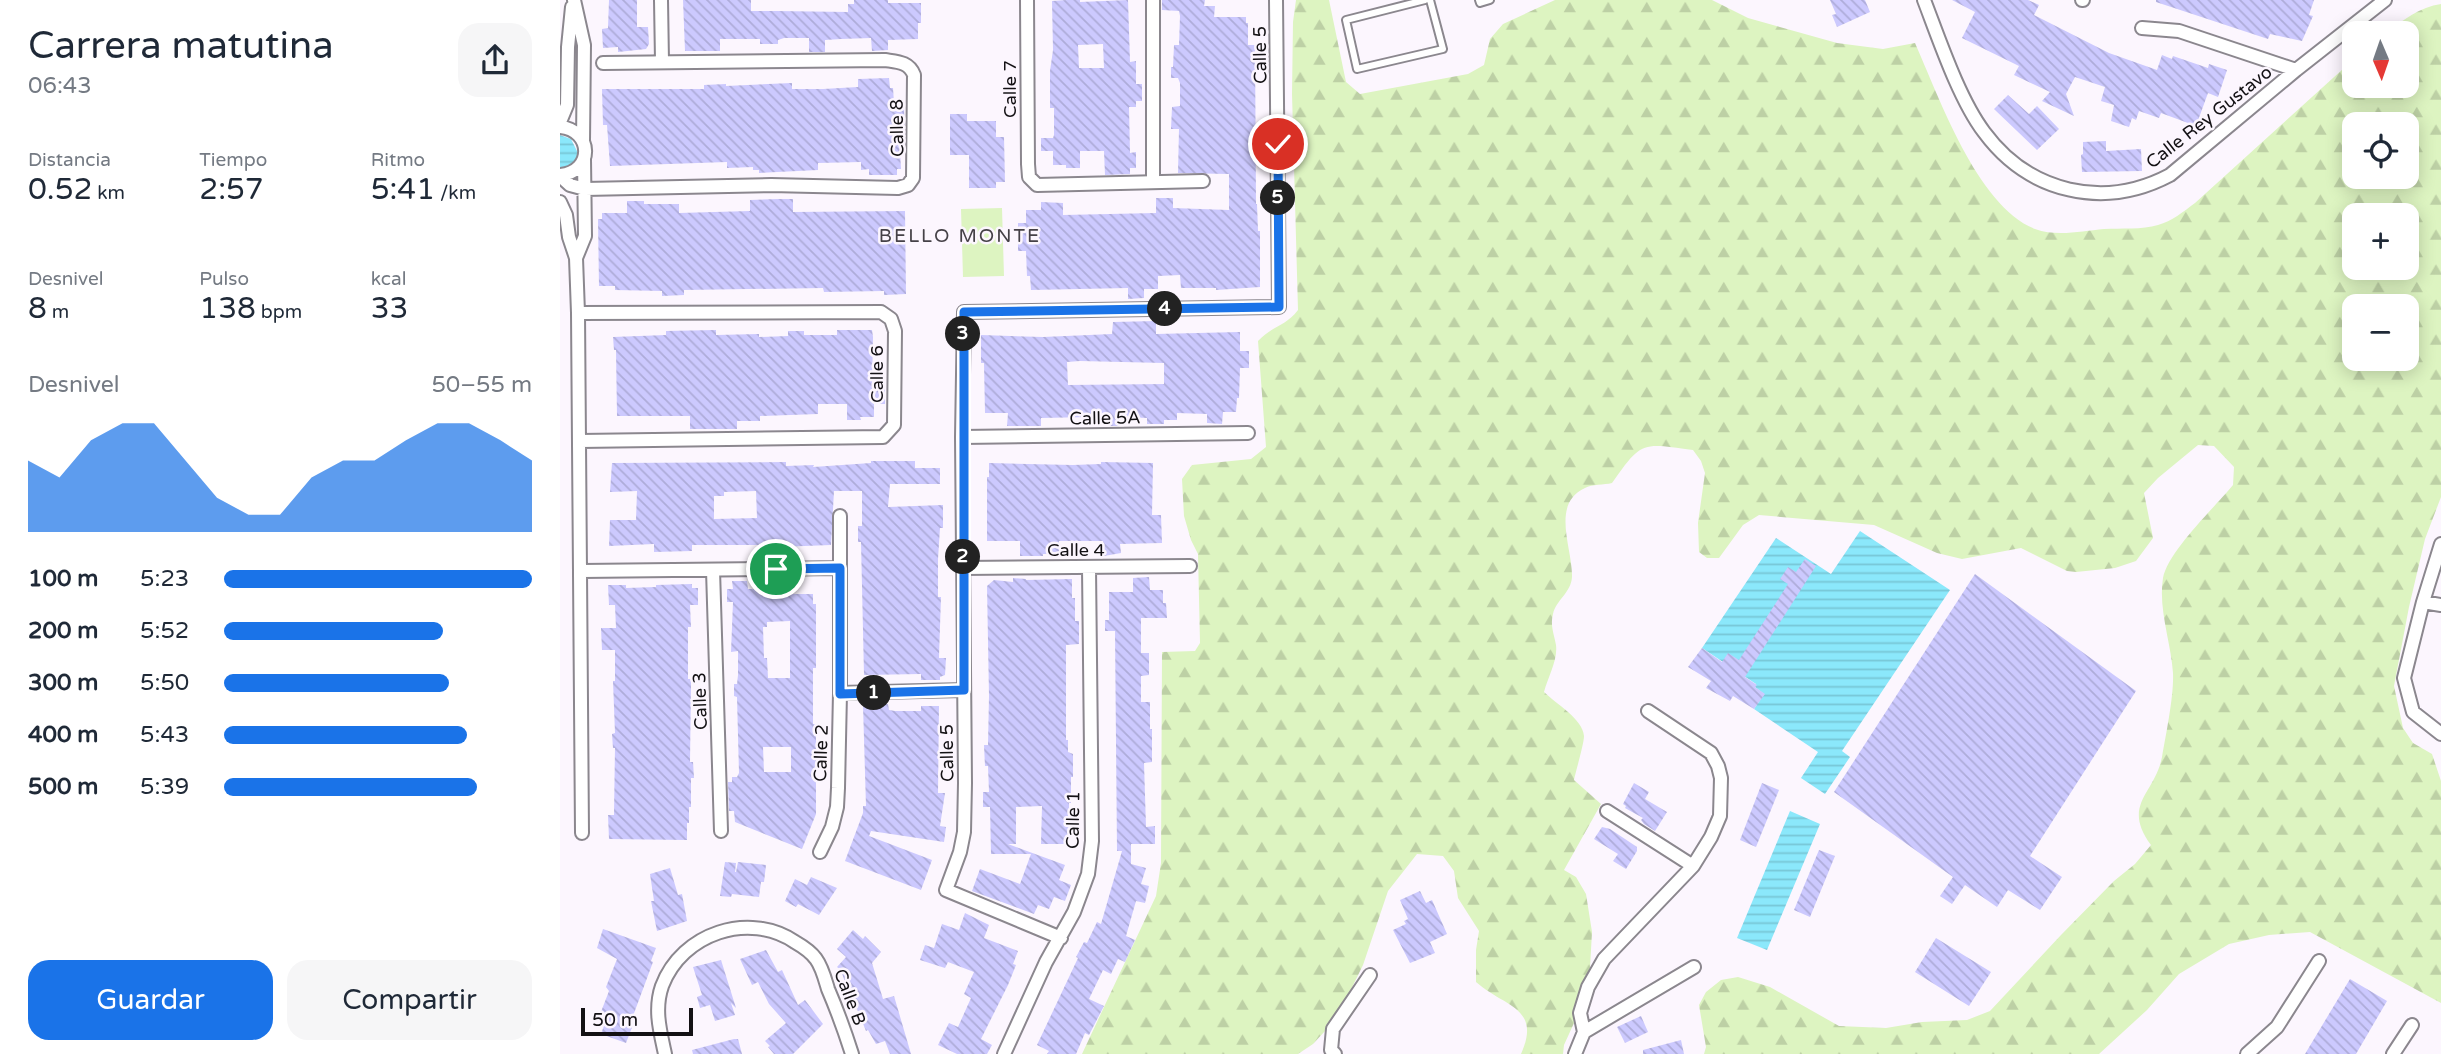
<!DOCTYPE html>
<html lang="es">
<head>
<meta charset="utf-8">
<style>
	:root { --surface:#fff; --page:#f6f6f7; --text:#1f2937; --muted:#747a83; --accent:#1a73e8 }
	body { margin:0; font-family:"Varela Round",sans-serif; background:var(--page); color:var(--text); height:100vh; display:flex; flex-direction:column; font-size:26px; white-space:nowrap }
	* { box-sizing:border-box; margin:0 }
	p { font-size:23px; color:var(--muted) }
	.icon { flex:none; width:38px; height:38px; fill:none; stroke:currentColor; stroke-width:2; stroke-linecap:round; stroke-linejoin:round }
	.map { position:relative; flex:1; overflow:hidden }
	.details { display:flex; flex-direction:column; background:var(--surface); width:560px }
	.details>* { flex:none }
	.needle { width:46px; rotate:178deg }
	.buttons { position:absolute; left:1782px; top:21px; display:grid; gap:14px }
	.buttons a { display:grid; place-items:center; width:77px; height:77px; border-radius:14px; background:var(--surface); box-shadow:0 4px 18px #0003; font-size:35px }
	.scale { position:absolute; left:21px; bottom:18px; width:112px; box-sizing:border-box; padding-left:7px; border:4px solid #131114; border-top:0; font-size:19px; line-height:24px; white-space:nowrap; color:#131114; -webkit-text-stroke:5px #fcf6fe; paint-order:stroke }
	.pin { position:absolute; display:grid; place-items:center; width:60px; height:60px; color:#fff; margin:-30px; border:4px solid #fff; border-radius:50%; box-shadow:0 2px 7px #0007 }
	.km { position:absolute; width:35px; height:35px; margin:-18px; border-radius:50%; background:#222; color:#fff; font-size:19px; line-height:35px; text-align:center }
	.round { display:grid; place-items:center; flex:none; width:74px; height:74px; border-radius:21px; background:var(--page) }
	.summary { display:flex; align-items:center; justify-content:space-between; height:119px; padding:0 28px }
	h1 { font-size:38px; font-weight:600; line-height:52px }
	.metrics { display:grid; grid-template-columns:repeat(3,1fr); gap:10px; height:119px; padding:7px 28px }
	.metrics div { display:grid; align-content:center }
	.metrics b { font-size:30px; font-weight:600 }
	.metrics small { font-size:19px; font-weight:400 }
	.metrics p { font-size:19px }
	.chart { height:196px; padding:14px 28px }
	.chart p { display:flex; justify-content:space-between }
	.chart svg { width:100%; height:126px; margin-top:7px; fill:var(--accent); opacity:.7 }
	.button { display:flex; gap:14px; margin-top:auto; padding:14px 28px }
	.button a { flex:1; height:80px; border-radius:21px; background:var(--accent); color:#fff; font-size:28px; font-weight:600; line-height:80px; text-align:center }
	.button a+a { background:var(--page); color:var(--text) }
	ul { padding:0 28px; list-style:none; font-size:23px }
	li { display:grid; grid-template-columns:112px 84px 1fr; align-items:center; height:52px }
	li i { height:18px; border-radius:9px; background:var(--accent) }
	main { display:flex; flex:1; min-height:0 }
	.map>svg:first-child { display:block }
	.forest { fill:url(#forest-firs); fill-rule:evenodd }
	.park { fill:#ddf4c1 }
	.water { fill:url(#water-rules) }
	.building { fill:url(#building-back-hatch); fill-rule:evenodd }
	.lines { fill:none; stroke-linecap:round; stroke-linejoin:round }
	.service-casing { stroke:#8b878e; stroke-width:10 }
	.minor-casing { stroke:#8b878e; stroke-width:16 }
	.service { stroke:#fff; stroke-width:6 }
	.minor { stroke:#fff; stroke-width:12 }
	.route-casing { stroke:#fff; stroke-width:14 }
	.route { stroke:#1a73e8; stroke-width:9 }
	.labels { text-anchor:middle; stroke-width:5; stroke-linejoin:round; paint-order:stroke }
	.street-label { font-size:18px; fill:#131114; stroke:#fcf6fe }
	.neighbourhood-label { font-size:19px; letter-spacing:2px; fill:#454147; stroke:#fcf6fe }
</style>
</head>
<body>
<main>
<section class="details">
<div class="summary"><div><h1>Carrera matutina</h1><p>06:43</p></div><a class="round"><svg class="icon" aria-label="share" viewBox="0 0 24 24"><path d="M12 15V3M7 8l5-5 5 5M5 13v7h14v-7"/></svg></a></div>
<div class="metrics">
<div><p>Distancia</p><b>0.52<small> km</small></b></div>
<div><p>Tiempo</p><b>2:57</b></div>
<div><p>Ritmo</p><b>5:41<small> /km</small></b></div>
</div>
<div class="metrics">
<div><p>Desnivel</p><b>8<small> m</small></b></div>
<div><p>Pulso</p><b>138<small> bpm</small></b></div>
<div><p>kcal</p><b>33</b></div>
</div>
<div class="chart"><p><span>Desnivel</span>50–55 m</p>
<svg viewBox="0 0 160 44" preserveAspectRatio="none"><path d="M0 44V19L10 25L20 12L30 6L40 6L50 19L60 32L70 38L80 38L90 25L100 19L110 19L120 12L130 6L140 6L150 12L160 19V44z"/></svg>
</div>
<ul>
<li><b>100 m</b>5:23<i style="width:100%"></i></li>
<li><b>200 m</b>5:52<i style="width:71%"></i></li>
<li><b>300 m</b>5:50<i style="width:73%"></i></li>
<li><b>400 m</b>5:43<i style="width:79%"></i></li>
<li><b>500 m</b>5:39<i style="width:82%"></i></li>
</ul>
<div class="button"><a>Guardar</a><a>Compartir</a></div>
</section>
<div class="map">
<svg width="1881" height="1054" viewBox="0 0 1881 1054">
	<defs>
		<pattern id="forest-firs" width="22" height="20" patternUnits="userSpaceOnUse" patternTransform="scale(1.75)"><rect width="22" height="20" fill="#ddf4c1"/><path d="M5 1l3.5 6h-7zM16 11l3.5 6h-7z" fill="#bdd0a5"/></pattern>
		<pattern id="water-rules" width="6" height="5" patternUnits="userSpaceOnUse" patternTransform="scale(1.75)"><rect width="6" height="5" fill="#8be8fb"/><path d="M0 2.5h6" fill="none" stroke="#77c6d6"/></pattern>
		<pattern id="building-back-hatch" width="6" height="6" patternUnits="userSpaceOnUse" patternTransform="scale(1.75)"><rect width="6" height="6" fill="#ccc9fe"/><path d="M-1 5l2 2M0 0l6 6M5-1l2 2" fill="none" stroke="#aeacd9"/></pattern>
	</defs>
	<rect width="100%" height="100%" fill="#fcf6fe"/>
	<!-- forest -->
	<path class="forest" d="M736,0h33l17,82 14,12 108,-20 16,-9 6,-26 13,-15 52,-24h157l36,18 89,25 46,6 32,-6c24,54 62,163 120,186 22,8 47,2 69,0 17,-1 38,1 54,-4 14,-4 25,-13 37,-22l159,-144v27h52v-53h-20c17,-13 34,-26 55,-29v493l-16,42 -16,68 -15,79 9,42 10,15 19,11 9,27v222l-131,-71 -41,3 -40,9 -50,30 -32,36 -48,44h-395l2,-7 -7,-42 7,-13 15,-12 17,-3 32,10 69,39 47,2 36,-6 45,-2 23,-9 71,-76 53,-54 21,-17 16,-19c-30,-41 4,-51 11,-88 4,-23 12,-61 11,-84 -2,-31 -15,-64 -10,-95 5,-27 53,-72 70,-93l1,-18 -20,-21 -16,-1 -40,33 -14,15 9,45 -17,23 -21,7 -39,4 -9,-1 -46,-23 -59,11 -25,-6 -63,-28 -115,-10 -16,10 -24,33h-12l-8,-6 -1,-29 7,-50 -4,-12 -8,-11c-51,-7 -51,-10 -81,33 -8,2 -20,1 -27,5 -35,16 -12,61 -13,89 -1,16 -16,23 -19,37 -3,12 1,20 3,31 2,15 -8,32 -12,47 11,11 39,27 40,44 0,8 -8,34 -10,44l27,24 -37,66 12,7 10,17 6,38 -2,36 -12,28 -4,27 -10,22 -1,9h-42c21,-47 -17,-47 -45,-72v-32l3,-19 -21,-33 -4,-27 -11,-15 -26,-2 -29,37 -25,74 -26,53 -24,26 -15,10h-216l74,-158 5,-33 1,-211 33,-1 5,-8 -2,-89 -7,-14 -7,-24 -2,-37 10,-14 59,-6 15,-12 -8,-106c15,-16 27,-14 40,-31l-6,-216 1,-72zM1794,124h52v53h-52zM1794,215h52v53h-52zM1794,306h52v53h-52z"/>
	<!-- park -->
	<path class="park" d="M442,208l2,68 -41,1 -2,-68z"/>
	<!-- water -->
	<path class="water" d="M0,135l11,4 7,14c-3,9 -8,15 -18,15z
		M1300,531l90,59 -108,161 8,6 -25,37 -24,-16 17,-26 -64,-43 10,-15 -9,-7 1,-3 -54,-36 74,-110 55,36z
		M1230,811l30,13 -53,126 -30,-12z"/>
	<!-- building -->
	<path class="building" d="M49,0h28v27h11l1,17 -3,5 -28,3v-5l-15,1 -1,-19 6,-1z
		M123,0h68v11h25l72,1v-8h6v-4h34v3h33v20h-3v16l-30,1v10l-16,1 -1,-13 -30,1 -16,1v12h-16v-14h-25l-6,2v4h-18v-5h-40v12h-35z
		M506,0h14v2l48,-2 2,62 6,-1v23h6v17h-6v6h-7l1,46 6,-1v16h-6v6l-25,1 -1,-24h-24v17h-14v-3h-13v-14h-12v-13h12l1,-3v-27h-4v-37l3,-21 -1,-49zM543,44l1,24h-25l-1,-23z
		M602,0h43l-1,6h11l-1,11h32v6h2v22h7l1,159h1l1,27h2v56l-44,3v-2h-35l-1,-13 -22,1v13h-14v9l-16,1v-11l-97,2 -1,-14h-3l-1,-25h-8v-28h8v-13h15v-8l22,1v12l93,-2v-15h17v10l56,2v-36l-51,-1 1,-44h-8l1,-22 8,-1v-23l-2,-5h-7v-11h2l1,-22h5l1,-29 -1,-5 -17,-1z
		M1270,0h35l5,12 -33,15 -5,-12 4,-1z
		M1392,0h76l11,5 -5,10 75,38 48,17 5,-15 10,4 1,-3 35,12 1,-4 18,6 -9,27 -10,-4 -12,33 -35,-13 -2,5 -20,-7 -3,9 -4,-2 -3,9 -18,-6 3,-16 -13,-4 4,-14 -30,-10 -9,17 8,22 -32,-15 8,-9 -36,-17 5,-9 -57,-28 13,-26z
		M1596,0h158l-5,15 4,1 -11,25 -32,-7 -2,5 -112,-37z
		M329,78l1,10h3l1,15 10,-1 1,50h-5l1,17h-4v6h-28v-6l-8,1v-8l-43,1v7l-59,3v-3h-6v-3l-26,1v-6l-117,4 -3,-41h-4l-1,-36h102v-4l22,-1v2l66,-3v6h31l35,-2v-8z
		M1448,95l21,19 8,-8 22,23 -22,21 -43,-41z
		M390,114h17v7h29v16h8l1,45h-9v6h-27v-33h-19z
		M1546,141v10l35,-2 1,22 -60,1 -1,-17 2,-1v-12z
		M219,199h14v13l112,-1 1,83 -22,1v-4l-60,1 -1,-4 -139,2v5l-22,1v-5l-47,-1v-4h-16l-1,-67h4v-6h25v-12h17v3h35v9l71,-2v-11z
		M596,321v13l84,-2v19h9v17h-9l-1,30h-2l-1,14h-13l-1,12 -15,-1v-9l-30,-1v7h-13v4h-17v-6l-24,-1v9h-16v-8l-17,-1 -49,1v8h-34l1,-13h-23l-1,-50h-3v-28l62,2 69,-3 1,-12zM520,361l84,2v21l-96,1 -1,-23z
		M156,330v5l43,-1v3l29,-1v-5h16v4h33v-5h35l1,7 -1,50h13v17h-11v13h-14l1,3h-14v-16h-29v10l-58,2v5h-23v8h-47v-13h-73l-1,-66h-2l-1,-13 53,-2v-4z
		M311,461h44v7h25v16h-50l-2,23 55,-2v23h-3l-2,31v38h3l-2,59v2h7l-1,17 -5,2v3h-19v-6l-57,1 -3,-133h-3v-16h4v-35h-28l-3,54 -53,2v9h-17v-11h-69v6l-38,1v-8l-45,2 1,-26h26l1,-29 -27,1 2,-29 174,-1v4l28,-1 -1,2 58,-4zM196,491l1,27 -43,1v-23h10v-4z
		M541,462l52,1 -1,52h9l1,28 -42,1 1,9 -17,3 -1,-15h-44v13h-16v2h-23v-15h-33v-64h2v-14l84,2 28,-1z
		M1245,559l11,7 -71,111 12,8 -2,2 10,7 -11,15 -21,-13 -3,5 -24,-13 5,-7 -23,-14 14,-19 20,14 6,-9 11,7 49,-76 -8,-5 8,-12 8,5z
		M1415,574l161,117 -106,165 32,21 -22,33 -32,-20 -11,17 -32,-22 -13,19 -12,-8 13,-19 -119,-85z
		M589,577l1,13h13v13h3l1,15h-26v35h8v22l-8,1v26h9v27h2v33l-8,1 2,64 9,-1v18h-24v20l15,4 -5,16 8,2 -4,17 -9,-2 -10,35 9,4 -10,22 -7,-3 -7,15 -8,-4 -14,29 15,7 -15,29 -4,-2 -9,21h-29l2,-3 -12,-6 41,-87 -2,-1 8,-15 3,1 10,-21 4,2 21,-73h-5l-2,-220h-10v-11h4v-28h24v-14z
		M453,578l13,1v1l46,-1v19h3v23h4v23l-13,1v95h2v12l5,2v23h-2v26h-2v41h-28l1,-38 -26,1v37h-8l57,21 -6,15 12,5 -6,16 -11,-4 -5,12 -11,-4 -4,9 -62,-23 8,-22 40,15 11,-30h-40l-1,-47h-7v-15h6l-1,-26h-3l-1,-21h4l1,-49 -2,-110 7,-6 19,2z
		M172,581h15l1,8h35v5h30v10h3v64h-3v56h3v90l-14,35 -67,-27 -1,-11h-5l-1,-29h4v-5h5l2,-4 -2,-76 -3,-1v-12h3l1,-9v-24l-7,1 2,-50h-6v-13h6zM230,621v57h-22l-1,-20h-3l-1,-31h4v-5zM203,747h28v25h-27z
		M132,584v4h6v17h-8l1,22h-3v52h3v5l-1,78h3l1,16h-3v29h-2v16h-2v17l-78,-1 -1,-24h6l1,-67h-2l-1,-14 3,-1 -2,-52h2v-31h-13l-1,-22h15l-1,-23h-6l-1,-20h18v3l30,-1v-2z
		M328,704l1,6 6,1h26v-5h18l-1,87h7l-5,33 6,1 -2,15 -73,-11 -2,5 63,24 -11,30 -76,-29 18,-48v-7h3l-3,-101z
		M1074,783l15,9 -4,7 22,13 -12,19 -11,-7 -3,-4 2,-2 -18,-10 1,-2 -3,-2z
		M1202,783l17,7 -23,57 -16,-7z
		M1042,827l8,2 27,18v4l-11,18 -13,-8 5,-7 -24,-15z
		M1259,850l16,6 -25,61 -16,-7z
		M165,862l11,1 -1,9h1l2,-10 28,3 -2,17h-3l-2,15 -27,-3 -1,3 -11,-1z
		M110,868l8,27 4,-1 5,27 -30,10 -6,-30h3l-4,-27z
		M251,877l26,11 -18,27 -21,-11 -2,3 -11,-6 10,-22 12,6z
		M860,891l6,12 6,-3 15,34 -17,8 5,11 -25,10 -17,-33 13,-6 -2,-3 4,-2 -8,-19z
		M405,913l24,12 -5,13 34,13 -5,13 3,1 -8,20 -27,54 11,6 -5,9h-30l-19,-9 11,-22 9,4 13,-29 -7,-4 10,-22 -26,-10 -3,6 -25,-8 5,-15 9,3 8,-24 17,6z
		M43,929l53,19 -5,13 2,1 -20,54 3,1 -10,26 -25,-9 5,-14 -7,-3 10,-26 -3,-4 11,-28 -20,-11z
		M293,930l10,9 2,-3 16,16 -9,11 11,36 11,-3 17,58h-21l-5,-13 -9,3 -8,-14 -2,1 -9,-22 -3,1 -13,-40 -4,-3 9,-10 -9,-8z
		M1376,938l55,34 -22,34 -54,-34z
		M206,950l12,22 4,-2 16,35 7,-5 18,24 -30,30h-19l-6,-7 2,-1 -5,-5 21,-18 -17,-19 -11,-22 -6,3 -12,-26z
		M161,960l15,48 -5,-5 4,12 -20,6 -5,-16 -10,3 -3,-11 5,-2 -9,-28z
		M1790,979l37,22 -31,53h-51z
		M1081,1016l7,16 -23,11 -8,-16z
		M174,1039h4l4,15h-49l-1,-4z
		M1121,1040l3,14h-41v-4z"/>
	<g class="lines">
		<defs>
			<path id="service" d="M865,0l-79,20 11,49 86,-20 -13,-49
				M919,0l1,3 10,-3"/>
			<path id="minor" d="M14,0l10,45 -1,96
				M101,0l1,61
				M467,0l1,164 1,13 8,8 166,-4
				M593,0v182
				M1364,0c15,39 35,99 60,132 45,61 120,78 186,43l126,-105 89,-70
				M1522,0h1
				M1582,28l37,3 117,39
				M0,122l7,-17 1,-58 4,-40
				M0,127c33,3 34,45 0,48
				M0,176l10,9 15,4 186,-4 127,3 10,-3 5,-7 1,-103c-5,-13 -16,-13 -29,-15l-282,3
				M0,202l6,13 3,22 7,21 2,55 4,520
				M16,258l9,-22 -1,-77
				M18,313l303,-1 10,7 4,12 -1,94 -11,12 -303,4
				M402,437l286,-4
				M1881,544l-18,58 -19,76 9,34 28,22
				M403,568l227,-2
				M153,570l8,261
				M22,571l258,-3
				M1863,602l18,3
				M280,693l124,-3
				M1047,811l86,55
				M260,852l12,-25 5,-20 1,-19 2,-95v-177
				M501,938l-115,-48 14,-38 4,-20 1,-49 -3,-346 2,-125 315,-5 -3,-307
				M1024,1032l110,-65
				M105,1054c-5,-23 -11,-45 -3,-68 20,-53 87,-75 133,-44 7,4 16,10 21,17 6,8 9,20 12,30 9,21 17,43 24,65
				M444,1054l42,-92 28,-50 14,-38 4,-33 -3,-273
				M775,1054l-4,-4 2,-21 37,-54
				M1015,1054l9,-22 -4,-19 8,-26 16,-28 89,-93 18,-29 9,-21 1,-38 -3,-12 -7,-13 -63,-42
				M1687,1054l30,-27 42,-66
				M1833,1054l19,-29"/>
		</defs>
		<!-- service casing -->
		<use href="#service" class="service-casing"/>
		<!-- minor casing -->
		<use href="#minor" class="minor-casing"/>
		<!-- service -->
		<use href="#service" class="service"/>
		<!-- minor -->
		<use href="#minor" class="minor"/>
	</g>
	<g class="lines">
		<defs>
			<path id="route" d="M216,569l64,-1v126l124,-4v-378l315,-5 -1,-163"/>
		</defs>
		<!-- route casing -->
		<use href="#route" class="route-casing"/>
		<!-- route -->
		<use href="#route" class="route"/>
	</g>
	<g class="labels">
		<!-- street labels -->
		<g class="street-label">
			<text transform="translate(700 55) rotate(-91)" y="6">Calle 5</text>
			<text transform="translate(450 89) rotate(-90)" y="6">Calle 7</text>
			<text transform="translate(1649 117) rotate(-38)" y="6">Calle Rey Gustavo</text>
			<text transform="translate(337 128) rotate(-91)" y="6">Calle 8</text>
			<text transform="translate(317 374) rotate(-90)" y="6">Calle 6</text>
			<text transform="translate(545 418) rotate(-1)" y="6">Calle 5A</text>
			<text x="516" y="556">Calle 4</text>
			<text transform="translate(140 701) rotate(-92)" y="6">Calle 3</text>
			<text transform="translate(261 753) rotate(-88)" y="6">Calle 2</text>
			<text transform="translate(387 753) rotate(-91)" y="6">Calle 5</text>
			<text transform="translate(513 820) rotate(-89)" y="6">Calle 1</text>
			<text transform="translate(290 997) rotate(69)" y="6">Calle B</text>
		</g>
		<!-- neighbourhood labels -->
		<g class="neighbourhood-label">
			<text x="400" y="242">BELLO MONTE</text>
		</g>
	</g>
</svg>
<div class="buttons">
<a><svg class="needle" viewBox="-14 -14 28 28"><path d="M0-13l5 13h-10z" fill="#e53935"/><path d="M0 13l5-13h-10z" fill="#747a83"/></svg></a>
<a><svg class="icon" aria-label="locate" viewBox="0 0 24 24"><circle cx="12" cy="12" r="6"/><path d="M12 2v4M12 18v4M2 12h4M18 12h4"/></svg></a>
<a>+</a>
<a>−</a>
</div>
<div class="scale">50 m</div>
<div class="pin" style="left:216px;top:569px;background:#1e9e55"><svg class="icon" aria-label="arrive" viewBox="0 0 24 24"><path d="M6 21V4h12l-3 4 3 4H6"/></svg></div>
<div class="pin" style="left:718px;top:144px;background:#d93025"><svg class="icon" aria-label="check" viewBox="0 0 24 24"><path d="M5 12l5 5 9-10"/></svg></div>
<b class="km" style="left:314px;top:693px">1</b>
<b class="km" style="left:403px;top:557px">2</b>
<b class="km" style="left:403px;top:334px">3</b>
<b class="km" style="left:605px;top:309px">4</b>
<b class="km" style="left:718px;top:198px">5</b>
</div>
</main>
</body>
</html>
